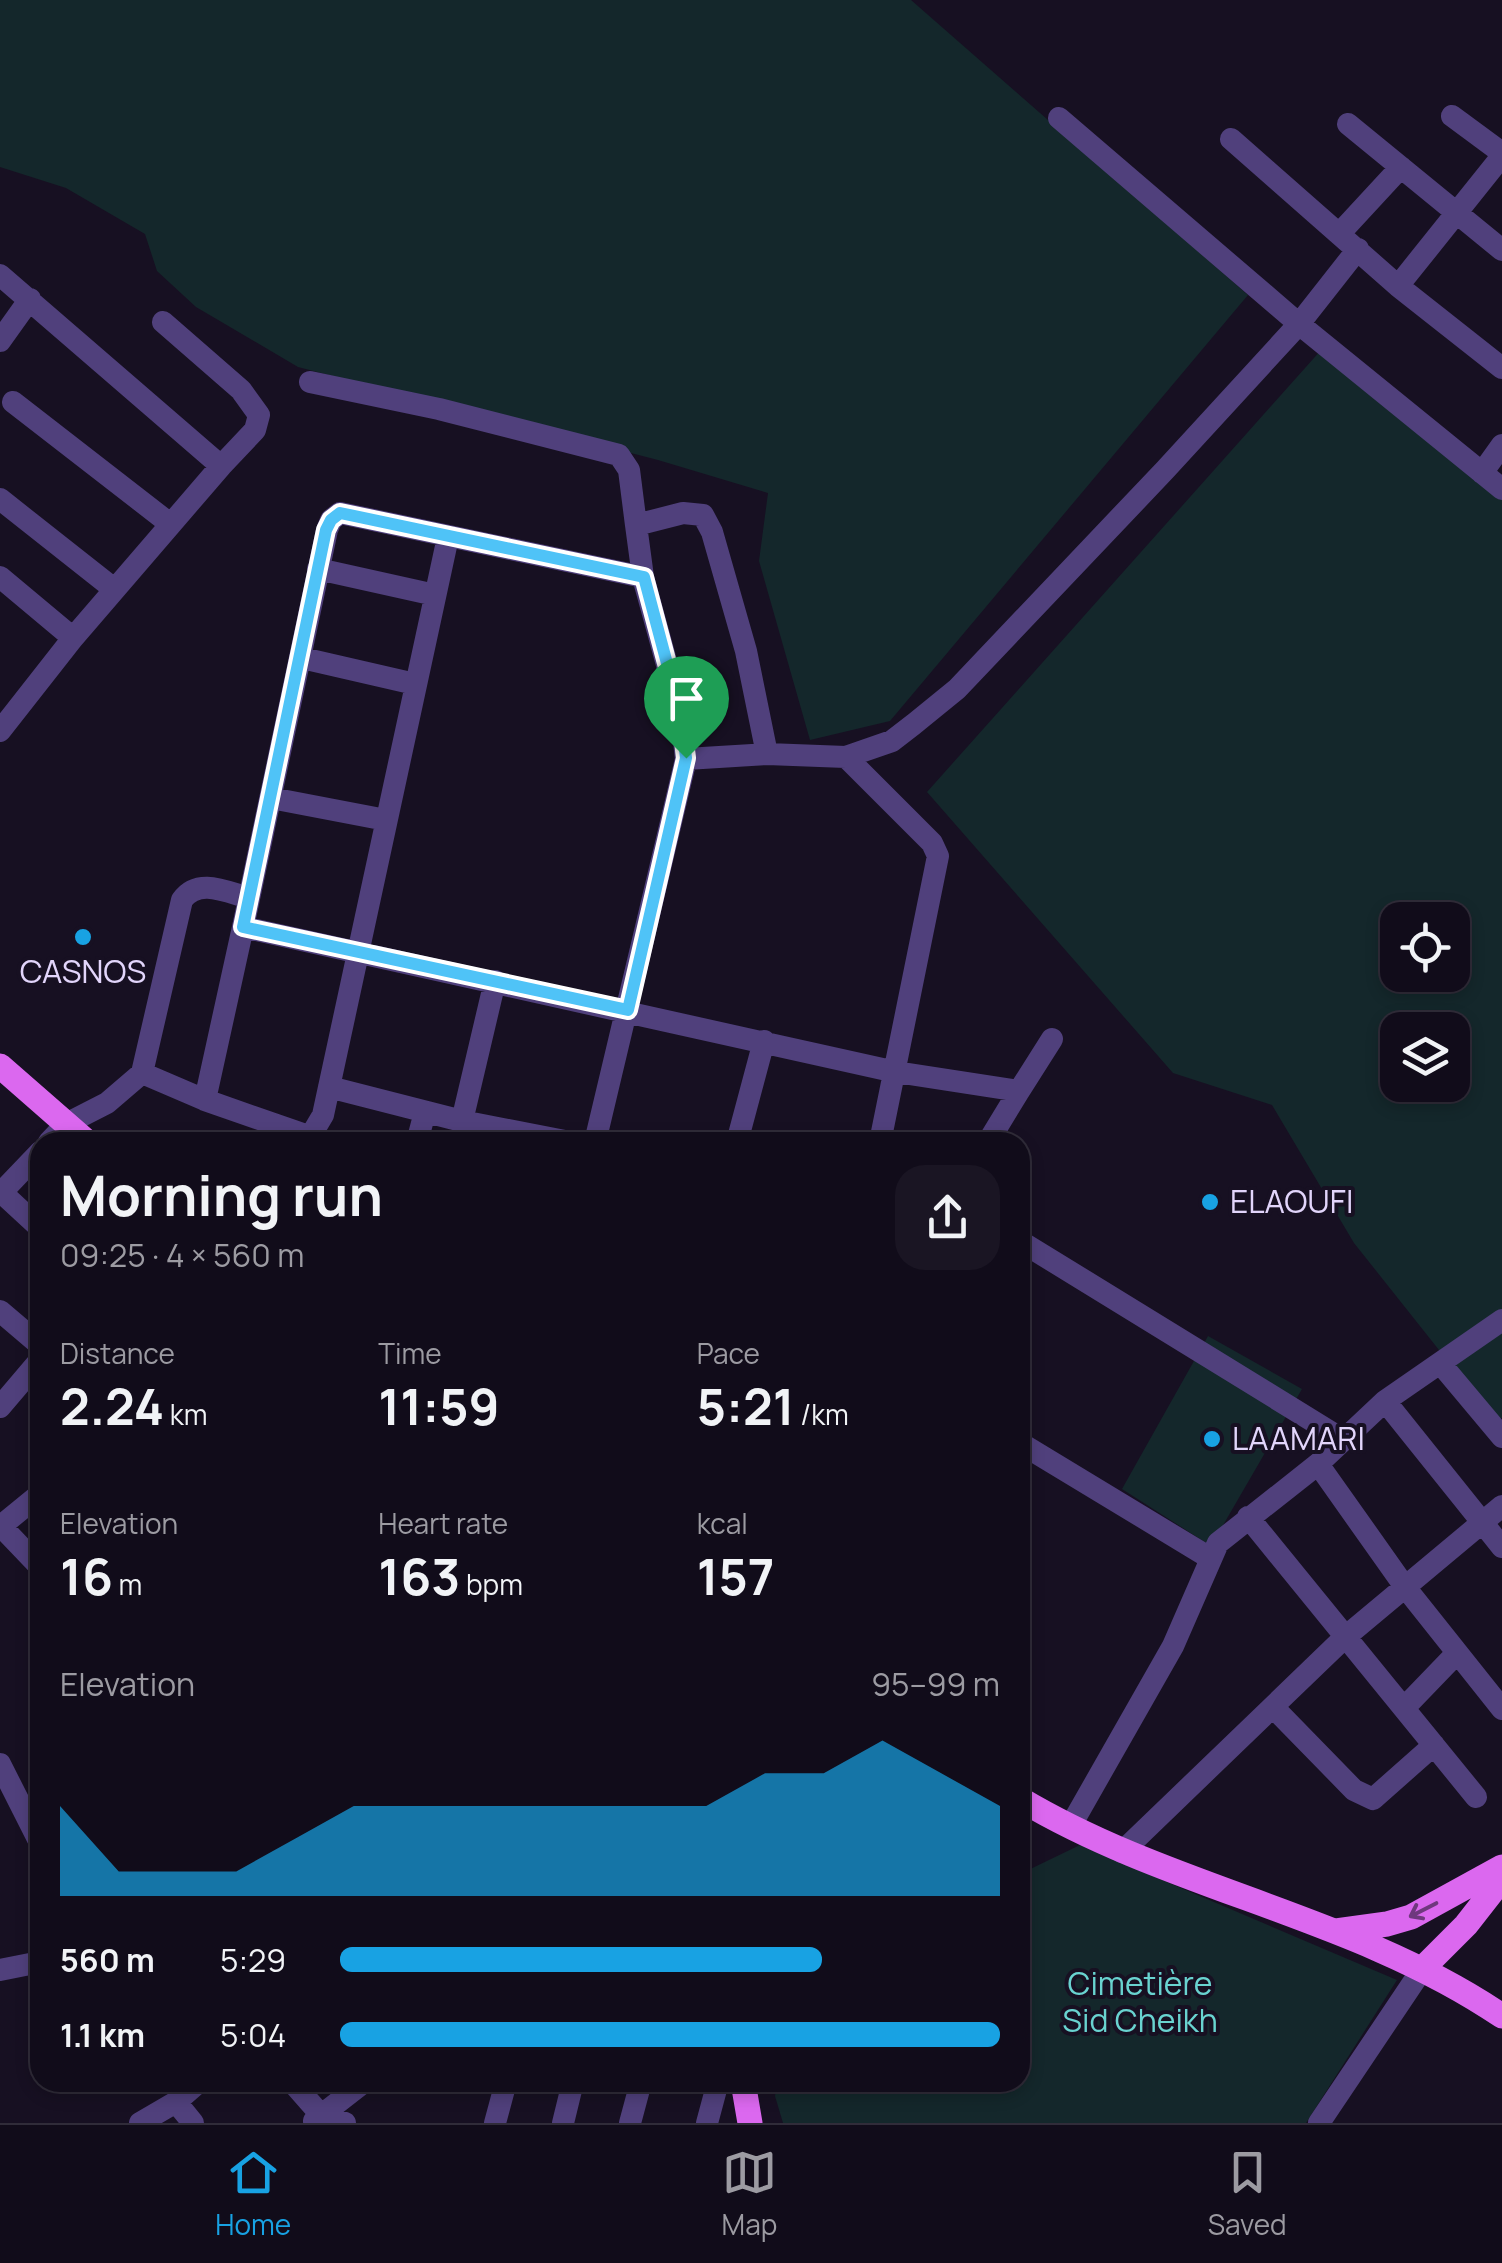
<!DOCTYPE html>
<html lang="en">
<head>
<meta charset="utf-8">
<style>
	:root { --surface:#110c1a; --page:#1a1523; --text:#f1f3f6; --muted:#9c9ba2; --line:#302c39; --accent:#18a2e3 }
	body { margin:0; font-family:Manrope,sans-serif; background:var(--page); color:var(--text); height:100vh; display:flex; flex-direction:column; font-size:38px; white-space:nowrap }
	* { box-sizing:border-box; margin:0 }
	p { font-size:32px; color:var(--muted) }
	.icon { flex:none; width:55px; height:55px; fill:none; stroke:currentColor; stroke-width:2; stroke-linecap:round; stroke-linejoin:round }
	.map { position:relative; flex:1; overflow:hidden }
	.drawer { position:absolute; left:30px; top:1132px; width:1000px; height:960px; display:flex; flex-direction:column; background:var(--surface); border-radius:30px; box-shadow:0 5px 15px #0003,0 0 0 2px var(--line) }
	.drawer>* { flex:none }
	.buttons { position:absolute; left:1380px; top:902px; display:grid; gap:20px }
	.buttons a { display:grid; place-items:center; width:90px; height:90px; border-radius:20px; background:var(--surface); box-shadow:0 5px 15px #0003,0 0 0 2px var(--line); font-size:50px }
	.pin { position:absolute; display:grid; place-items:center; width:85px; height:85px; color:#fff; margin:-102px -42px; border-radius:50% 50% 50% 0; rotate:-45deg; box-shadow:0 0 10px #0007 }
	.pin .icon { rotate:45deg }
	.round { display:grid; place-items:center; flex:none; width:105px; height:105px; border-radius:30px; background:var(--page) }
	.headline { display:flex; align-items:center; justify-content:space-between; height:170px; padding:0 30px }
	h1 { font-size:55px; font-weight:700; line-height:75px }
	.metrics { display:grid; grid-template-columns:repeat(3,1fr); gap:15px; height:170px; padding:10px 30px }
	.metrics div { display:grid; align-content:center }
	.metrics b { font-size:50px; font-weight:700 }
	.metrics small { font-size:28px; font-weight:400 }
	.metrics p { font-size:28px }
	.chart { height:280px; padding:20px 30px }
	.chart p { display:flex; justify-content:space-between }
	.chart svg { width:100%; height:180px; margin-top:10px; fill:var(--accent); opacity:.7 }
	ul { padding:0 30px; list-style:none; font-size:32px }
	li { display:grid; grid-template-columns:160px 120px 1fr; align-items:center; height:75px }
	li i { height:25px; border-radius:12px; background:var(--accent) }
	.dock { display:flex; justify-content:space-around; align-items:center; height:140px; border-top:2px solid var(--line); background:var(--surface); font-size:28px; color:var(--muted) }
	.dock a { display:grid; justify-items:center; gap:5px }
	.dock .selected { color:var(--accent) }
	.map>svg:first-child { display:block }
	.green { fill:#14272b; fill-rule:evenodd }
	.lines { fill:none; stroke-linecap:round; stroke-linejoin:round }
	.minor { stroke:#50407c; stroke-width:22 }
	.major { stroke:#db68ef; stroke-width:25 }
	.oneway { stroke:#6f387e }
	.route-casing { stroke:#fff; stroke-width:20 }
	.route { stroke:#4fc3f7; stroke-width:12 }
	.poi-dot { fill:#18a2e3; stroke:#171022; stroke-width:4 }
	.labels { text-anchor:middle; stroke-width:8; stroke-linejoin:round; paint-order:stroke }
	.poi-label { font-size:32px; fill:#e2d5fb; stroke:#171022; text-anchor:start }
	.park-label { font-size:32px; fill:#69d3d0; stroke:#171022 }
</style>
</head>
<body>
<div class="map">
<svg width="1502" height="2123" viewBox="0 0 1502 2123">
	<rect width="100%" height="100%" fill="#171022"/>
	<!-- green -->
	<path class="green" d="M0,0h911l337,295 -358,426 -80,19 -51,-179 9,-68 -110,-33 -360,-93 -102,-60 -39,-36 -12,-37 -79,-46 -66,-21z
		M1322,349l180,150v919h-9l-139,-175 -82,-138 -99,-32 -246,-281zM1398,920h54v55h-54zM1398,1030h54v55h-54z
		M1208,1336l94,53 -91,157 -89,-57z
		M1080,1845l317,135 -91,143h-523l-8,-27 2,-13 243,-1v-208z"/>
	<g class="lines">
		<!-- minor -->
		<path class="minor" d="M1452,116l50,37
			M1059,118l240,206 203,165
			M1348,124l154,126
			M1231,139l167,147 104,82
			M1340,233l61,-66
			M0,275l221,191 -148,172 -73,93
			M1398,286l104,-130
			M163,322l78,68 18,25 -4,15 -34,36
			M0,341l30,-42
			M310,382l129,27 180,46 10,15 7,55
			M13,402l156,121
			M1482,473l20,-28
			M0,499l114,90
			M318,569l117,26
			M0,577l73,61
			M643,577l-7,-52 47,-12 20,2 9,17 34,119 21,103
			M302,658l113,26
			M846,757l86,86 6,13 -58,286
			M686,759l-5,-43 -38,-139 -303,-64 -9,7 -4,10 -84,397 653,145 123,19 -31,51
			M271,798l115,22
			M249,898c-22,-6 -51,-21 -67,2l-40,173 63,27 106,37
			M329,1087l133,34 108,21
			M1019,1091l33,-52
			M205,1100l38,-173
			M462,1121l33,-140
			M49,1142l17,-18 41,-21 35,-30
			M307,1142l16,-27 125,-578
			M417,1142l8,-30
			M595,1142l91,-383 81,-5 79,3 46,-16 22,-17 43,-35 208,-219 134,-146 59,-75
			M737,1142l27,-101
			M0,1191l40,37
			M0,1194l40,-42
			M1020,1241l322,198
			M0,1311l40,34
			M1440,1363l62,74
			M1385,1401l117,146
			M0,1407l40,-47
			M1020,1443l190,115
			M1318,1464l87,123 97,122
			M1248,1517l228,280
			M0,1525l40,42
			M1,1526l39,-32
			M1273,1707l81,83 19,9 61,-54
			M1404,1708l53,-55
			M0,1764l40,79
			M1070,1827l103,-181 45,-103 100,-79 67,-63 117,-81
			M1122,1852l222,-214 158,-132
			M0,1970l40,-8
			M292,2082l29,33 24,8
			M176,2102l17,21
			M314,2121l50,-39
			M140,2123l36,-21 23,-20
			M495,2123l11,-41
			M563,2123l10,-41
			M630,2123l11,-41
			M707,2123l11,-41
			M1319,2123l104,-155"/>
		<!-- major -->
		<path class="major" d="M0,1066l87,76
			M1020,1799c152,91 335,117 482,217
			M1336,1931l51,-7 24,-7 91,-50
			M1423,1968l43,-43 36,-46
			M743,2082l7,41"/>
	</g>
	<!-- one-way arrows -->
	<defs><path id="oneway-shaft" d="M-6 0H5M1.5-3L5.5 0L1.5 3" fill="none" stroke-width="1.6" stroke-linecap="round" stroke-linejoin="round" transform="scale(2.5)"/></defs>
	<use class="oneway" href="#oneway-shaft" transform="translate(1423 1910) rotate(153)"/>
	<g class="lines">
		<defs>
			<path id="route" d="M340,513l304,64 37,139 5,42 -58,252 -385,-83 83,-397 5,-10z"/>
		</defs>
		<!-- route casing -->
		<use href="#route" class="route-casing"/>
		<!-- route -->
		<use href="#route" class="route"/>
	</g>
	<!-- markers -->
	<g class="poi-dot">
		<circle cx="83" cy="937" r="10"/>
		<circle cx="1210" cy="1202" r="10"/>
		<circle cx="1212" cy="1439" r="10"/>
	</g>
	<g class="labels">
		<!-- poi labels -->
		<g class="poi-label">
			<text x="83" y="983" text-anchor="middle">CASNOS</text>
			<text x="1230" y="1213">ELAOUFI</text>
			<text x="1232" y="1450">LAAMARI</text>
		</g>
		<!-- park labels -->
		<g class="park-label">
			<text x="1140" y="1995">Cimetière<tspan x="1140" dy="37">Sid Cheikh</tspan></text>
		</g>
	</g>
</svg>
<div class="buttons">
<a><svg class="icon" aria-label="locate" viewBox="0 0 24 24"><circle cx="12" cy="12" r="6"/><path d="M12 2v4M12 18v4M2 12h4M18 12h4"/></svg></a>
<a><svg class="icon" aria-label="layers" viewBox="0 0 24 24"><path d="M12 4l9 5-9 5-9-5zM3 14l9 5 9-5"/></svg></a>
</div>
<div class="pin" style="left:686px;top:758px;background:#1e9e55"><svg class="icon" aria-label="arrive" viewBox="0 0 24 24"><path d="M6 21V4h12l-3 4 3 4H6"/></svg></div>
<section class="drawer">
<div class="headline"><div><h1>Morning run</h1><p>09:25 · 4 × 560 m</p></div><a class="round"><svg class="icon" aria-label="share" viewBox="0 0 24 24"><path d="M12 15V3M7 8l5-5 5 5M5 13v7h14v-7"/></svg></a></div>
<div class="metrics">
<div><p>Distance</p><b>2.24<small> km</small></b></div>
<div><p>Time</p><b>11:59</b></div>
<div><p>Pace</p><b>5:21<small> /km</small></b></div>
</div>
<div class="metrics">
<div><p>Elevation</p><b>16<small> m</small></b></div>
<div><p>Heart rate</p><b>163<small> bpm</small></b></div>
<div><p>kcal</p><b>157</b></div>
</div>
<div class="chart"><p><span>Elevation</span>95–99 m</p>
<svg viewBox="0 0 160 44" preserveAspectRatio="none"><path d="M0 44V22L10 38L20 38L30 38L40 30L50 22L60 22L70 22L80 22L90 22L100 22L110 22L120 14L130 14L140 6L150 14L160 22V44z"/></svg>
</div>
<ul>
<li><b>560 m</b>5:29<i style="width:73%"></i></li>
<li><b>1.1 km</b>5:04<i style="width:100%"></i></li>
</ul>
</section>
</div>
<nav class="dock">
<a class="selected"><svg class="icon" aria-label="home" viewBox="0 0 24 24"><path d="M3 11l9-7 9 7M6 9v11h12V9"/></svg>Home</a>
<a><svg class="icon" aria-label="map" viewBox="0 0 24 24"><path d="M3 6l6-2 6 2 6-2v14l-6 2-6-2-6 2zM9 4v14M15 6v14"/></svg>Map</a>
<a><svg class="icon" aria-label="saved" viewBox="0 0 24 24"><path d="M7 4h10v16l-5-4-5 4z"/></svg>Saved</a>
</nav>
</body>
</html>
